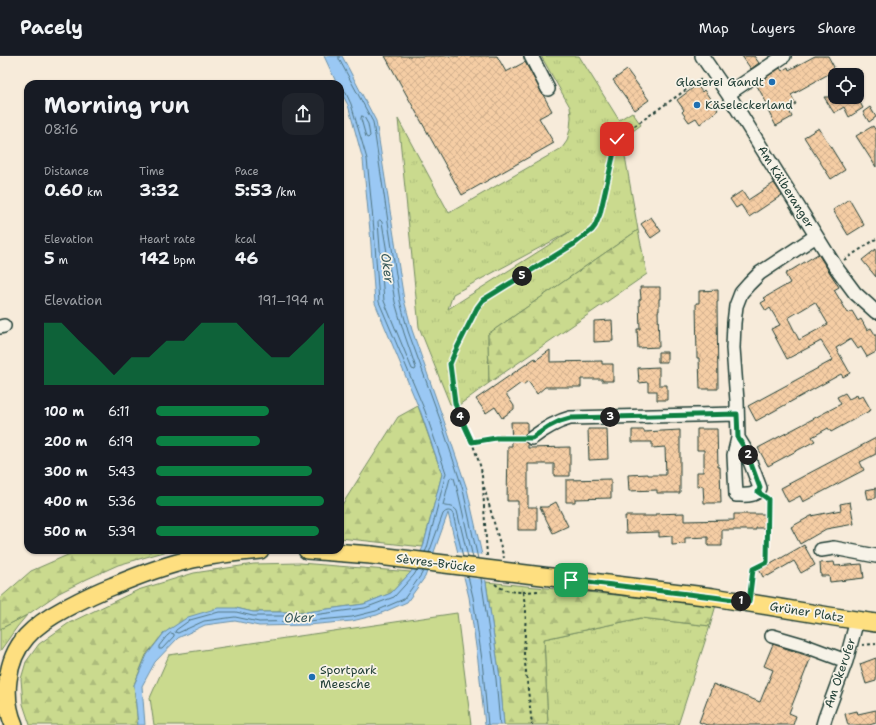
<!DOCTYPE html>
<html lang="en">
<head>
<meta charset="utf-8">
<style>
	:root { --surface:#171b24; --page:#20242c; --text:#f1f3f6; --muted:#9ea1a6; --line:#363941; --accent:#0b8043 }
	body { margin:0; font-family:"Shantell Sans",sans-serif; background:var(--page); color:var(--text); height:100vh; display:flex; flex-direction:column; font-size:15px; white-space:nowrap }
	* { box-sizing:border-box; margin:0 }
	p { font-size:13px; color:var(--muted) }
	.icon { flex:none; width:22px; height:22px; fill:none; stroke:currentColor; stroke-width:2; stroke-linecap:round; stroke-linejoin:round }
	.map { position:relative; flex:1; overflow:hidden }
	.side { position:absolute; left:24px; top:24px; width:320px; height:474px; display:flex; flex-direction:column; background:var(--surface); border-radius:12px; box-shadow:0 1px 3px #0004 }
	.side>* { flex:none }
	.controls { position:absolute; left:828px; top:12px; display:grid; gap:8px }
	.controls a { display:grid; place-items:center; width:36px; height:36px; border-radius:8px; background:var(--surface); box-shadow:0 1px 3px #0004; font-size:20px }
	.pin { position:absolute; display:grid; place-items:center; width:34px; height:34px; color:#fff; margin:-17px; border-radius:8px; box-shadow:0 2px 6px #0006 }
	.km { position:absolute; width:20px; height:20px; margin:-10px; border-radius:50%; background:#222; color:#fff; font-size:11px; line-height:20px; text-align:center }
	.round { display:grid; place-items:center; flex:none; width:42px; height:42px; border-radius:12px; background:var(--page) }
	.overview { display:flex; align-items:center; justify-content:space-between; height:68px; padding:0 20px }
	h1 { font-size:22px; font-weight:700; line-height:30px }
	.metrics { display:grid; grid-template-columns:repeat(3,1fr); gap:6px; height:68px; padding:4px 20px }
	.metrics div { display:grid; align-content:center }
	.metrics b { font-size:17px; font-weight:700 }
	.metrics small { font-size:11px; font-weight:400 }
	.metrics p { font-size:11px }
	.chart { height:112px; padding:8px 20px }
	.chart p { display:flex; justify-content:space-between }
	.chart svg { width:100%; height:72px; margin-top:4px; fill:var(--accent); opacity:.7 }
	ul { padding:0 20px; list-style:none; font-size:13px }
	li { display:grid; grid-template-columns:64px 48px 1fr; align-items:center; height:30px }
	li i { height:10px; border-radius:5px; background:var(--accent) }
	header { display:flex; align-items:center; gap:24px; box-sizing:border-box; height:56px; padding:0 20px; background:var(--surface); border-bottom:1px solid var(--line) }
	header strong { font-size:19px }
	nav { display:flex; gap:22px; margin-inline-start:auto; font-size:14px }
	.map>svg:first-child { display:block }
	.grass { fill:url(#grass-tufts); stroke:#748c61; fill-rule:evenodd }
	.forest { fill:url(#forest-firs); stroke:#748c61 }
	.garden { fill:#cada8e; stroke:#748c61 }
	.water { fill:#9ac8f4; stroke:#6990a7 }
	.pier { fill:#f7ebda }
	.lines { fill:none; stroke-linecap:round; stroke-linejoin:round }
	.shore { stroke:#507581; stroke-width:1 }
	.building { fill:url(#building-cross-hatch); stroke:#1f3d34; fill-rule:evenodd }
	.minor-casing { stroke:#1f3d34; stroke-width:16 }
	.major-casing { stroke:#1f3d34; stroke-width:20 }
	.path { stroke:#1f3d34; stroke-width:2; stroke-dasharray:3 3; stroke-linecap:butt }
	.minor { stroke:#f7f3e8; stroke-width:13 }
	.major { stroke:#fedf80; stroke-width:17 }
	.major-bridge-casing { stroke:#1f3d34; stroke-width:20; stroke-linecap:butt }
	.major-bridge { stroke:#fedf80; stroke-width:17 }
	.route-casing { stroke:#fff; stroke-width:8 }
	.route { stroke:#0b8043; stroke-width:5 }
	.poi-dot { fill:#1f6fb2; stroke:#f7f3e8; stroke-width:1.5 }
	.labels { text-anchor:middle; stroke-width:3.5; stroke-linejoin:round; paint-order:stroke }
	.poi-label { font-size:12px; fill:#1f3d34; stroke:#f7f3e8; text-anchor:start }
	.street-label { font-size:12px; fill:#1f3d34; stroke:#f7f3e8 }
	.water-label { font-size:13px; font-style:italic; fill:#38595a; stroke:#f7f3e8 }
</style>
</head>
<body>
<header>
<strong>Pacely</strong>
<nav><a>Map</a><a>Layers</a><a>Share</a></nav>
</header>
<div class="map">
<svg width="876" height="669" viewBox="0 0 876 669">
	<defs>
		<pattern id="grass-tufts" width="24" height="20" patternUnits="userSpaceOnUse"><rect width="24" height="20" fill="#cada8e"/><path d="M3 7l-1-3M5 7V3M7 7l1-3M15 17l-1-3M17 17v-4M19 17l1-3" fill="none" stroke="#adbc7b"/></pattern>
		<pattern id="forest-firs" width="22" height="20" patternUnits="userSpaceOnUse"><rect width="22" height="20" fill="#cada8e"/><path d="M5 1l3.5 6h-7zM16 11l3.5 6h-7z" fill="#adbc7b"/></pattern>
		<pattern id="building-cross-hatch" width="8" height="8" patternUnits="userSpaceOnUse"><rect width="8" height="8" fill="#f5cda4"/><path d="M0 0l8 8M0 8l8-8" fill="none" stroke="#d2b18e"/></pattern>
	</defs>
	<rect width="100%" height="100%" fill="#f7ebda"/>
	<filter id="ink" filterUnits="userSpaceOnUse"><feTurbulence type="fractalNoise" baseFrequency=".025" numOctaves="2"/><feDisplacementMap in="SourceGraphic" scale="8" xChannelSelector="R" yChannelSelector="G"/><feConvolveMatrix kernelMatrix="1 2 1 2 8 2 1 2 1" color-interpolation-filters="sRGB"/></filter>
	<g filter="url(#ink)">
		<!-- grass -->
		<path class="grass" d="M541,0h38l40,64 13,-8 9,13 -19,14 16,91 -150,104 1,49 -30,22 -9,-1 -31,-77 -21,-208 51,94 113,-65 5,-7 3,-12 1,-12 -1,-10zM571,175l-123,78 5,-15z
			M27,559l-10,12 -17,24v-22z
			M641,562l69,8 -32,99h-130l-4,-86z"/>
		<!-- forest -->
		<path class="forest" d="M638,174l9,44 -158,109 -1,-49z
			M418,350l24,68 -19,73 -83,-9v-30l58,-91z
			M79,494h92l-53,15 -31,14 -28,14 -32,22 -27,14v-31l31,-27z
			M300,507l111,9 -20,21 -27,11 -58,8h-53l-17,-4 -72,25 -18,22 -12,30 4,40h-108l-7,-21 -2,-25 5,-17 13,-18 30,-21 69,-33 56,-17 60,-9z
			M486,526l230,23 -6,21 -69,-8 -97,21 4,86h-44l-4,-47z"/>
		<!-- garden -->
		<path class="garden" d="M457,557l14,112h-317l-4,-27 19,-43z"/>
		<!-- water -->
		<path class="water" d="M324,0h18l34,65 28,179 8,30 32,91 23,68 15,66 18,123 4,47h-19l-7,-64 -9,-64 -21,-84 -23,64 -18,25 -30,13 -25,6 -44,4 -49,1 -24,-5 -30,4 -27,13 -23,24 -13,24 3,39h-7l-4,-40 13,-30 17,-22 24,-16 30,-9h18l17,4h53l58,-8 27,-11 20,-21 12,-25 19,-73 -21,-61 -46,-110 -5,-72 -7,-71 -15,-55 -8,-15v-6h-3z"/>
		<!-- pier -->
		<path class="pier" d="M456,496l28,3 3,25 -25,-3z"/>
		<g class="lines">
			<!-- shore -->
			<path class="shore" d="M339,0v3l34,63 27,179 8,30 33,91 22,68 15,69
				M340,32l5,3 6,13 16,55 7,71 5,72 46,109 21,62 -19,75 -2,4
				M362,60l2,1 4,7 2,12 -2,2 -2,-1 -5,-18z
				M380,164l2,2 13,80 9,31 12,35 -1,2 -3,-1 -28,-68 -6,-79z
				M429,497l14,-39c3,-4 8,-4 10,0l10,43
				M468,501l-11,-46c-5,-7 -10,-3 -14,-6l7,-27 2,-1 2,1 4,14 15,66
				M417,514l-3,5 -20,22 -29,11 -59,8h-53l-17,-4h-17l-29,8 -14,10 -1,2 3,1 26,-12 31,-4 24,5 49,-1 44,-4 24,-6 28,-12 17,-24 2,-4
				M468,520l5,21 9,63 6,65
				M481,522l15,101 4,46
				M171,577l3,1v2l-12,13h-3v-3l7,-9z"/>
		</g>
		<!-- building -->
		<path class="building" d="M385,0h112l9,16 19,-10 27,49 -13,7 15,25 -92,52z
			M742,0h12l5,7 -8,6z
			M815,0h13l6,11 -2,2 2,2 -43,24 5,9 -8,4 4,9 -16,9 -8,-15 2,-2 -14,-25 24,-16 2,3 6,-4 1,3z
			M627,14l22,30 -14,10 -22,-30z
			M697,29l5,7 2,-2 14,20 -18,14 -4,-6 -7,4 -7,-10 2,-2 -7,-10z
			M824,41h33l6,11 -14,9 -5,-10 -10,6z
			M870,51l6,10 -7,5 -6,-10z
			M873,70l3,5v36l-20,-31z
			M819,72l26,42 -14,9 -27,-42z
			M774,127l8,12 -33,22 -8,-12 -5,3 -6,-9 12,-8 6,9z
			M849,143l15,26 -16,10 -15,-25z
			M651,161l10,14 -10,7 -10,-14z
			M876,193v28l-14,-17z
			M818,198l21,33 -5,3 14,23 4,-2 6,10 3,-2 6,11 4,-2 5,8v16l-9,5 -6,-10 -3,2 -7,-10 -15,9 14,25 -7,4 -2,-3 -85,47 -8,-15 85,-46 -12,-19 -34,18 -16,-30 9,-4 -10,-17 -4,3 -5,-8 5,-3 -2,-2 26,-15 -5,-9zM815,246l13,22 -29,16 -11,-22z
			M640,231h20v12h-1v12h-1l1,36 -21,1 -1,-19h3l-1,-29 2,-1z
			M718,234v12h-1l1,87h-18l-1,-31h-2l-1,-55h3v-12z
			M612,264l1,21 -19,1v-21z
			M550,294v12l52,-1v3h11v17h-11v-2h-21v8h-36l-8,7 -9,-13 -5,4 -2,-2 -15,11 8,12v3l-12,9 -7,-11 -9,6 -10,-14 59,-41 1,2z
			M658,296h9v10h-9z
			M659,311v18h8v15h-10v-9h-9v-9l-9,1 -1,-15z
			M845,337l4,6 8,-4 1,3 5,-2 8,14 -40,22 -3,-4 -7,4 -9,5 3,4 -47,25 -10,-18 83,-44 -4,-7z
			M511,366h16v10l-2,2 -1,4 1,4 3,2v4l42,-1v29h-16v-12h-26v43h9v23h-19v-29h-11l1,-55h4z
			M588,373h19l1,30 -19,1z
			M697,373h20l1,38h2l1,36h-17l-1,-17 -6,1v-15h6v-5h1v-17h-7z
			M632,374h12v2l36,-2v63h-23v-3l-28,1 -1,-16 20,-1v1h18l-1,-28 -13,1v-6h-20z
			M876,382v16l-16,8 4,8 -61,32 -3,-6 -12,6 -7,-14z
			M611,423v19l-36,1v3h-9v-22z
			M876,432v10l-8,1 -2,-9z
			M556,446l12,24 -15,7 -13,-26h7z
			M850,446l4,22 -28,5 -26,15 -9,-17 20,-11 30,-6 -1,-6z
			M684,457v8l50,-1v-6h32v14h-10v2h-34v16h-14v-9l-23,1v6l-13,1v-9l-13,1v-5l-33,1 -1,-17h30v-2z
			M804,489l11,20 -14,8 -7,-12 -26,15 -1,-1 -4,2 -4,-8 9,-5 1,1z
			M834,506l1,4 27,-2 2,14 -34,4 -1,-6h-8l-1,-13z
			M773,588l38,13 -22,56 7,3 -3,9h-86l-8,-3 14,-38 47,18 13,-32 -9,-4z
			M876,602v23l-10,3 -6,-20z
			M876,654v13l-7,2h-21l-3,-11 12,-3 1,3z"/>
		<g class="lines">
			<defs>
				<path id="minor" d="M531,0l17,33
					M702,0l26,38 107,172 20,27 21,19
					M728,38l56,-38
					M0,271l4,-1
					M532,382c12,-9 23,-16 38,-20l167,-4
					M738,382l-4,17 2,40c9,0 19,2 24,-7l-14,-37 -8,-13 -1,-37 -4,-53 1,-25 2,-17 5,-13 8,-9 11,-11 56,-37
					M821,494l13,-2 42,8
					M772,580l31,9 43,16
					M823,669l2,-7 21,-57 11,-41"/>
				<path id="major" d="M307,494l64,5
					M502,515l211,26 122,20 41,6
					M14,669c-6,-14 -8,-30 -6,-45 4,-37 26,-55 58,-72 15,-8 31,-16 47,-22 26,-11 53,-21 80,-27 22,-5 45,-7 67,-9"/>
			</defs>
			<!-- minor casing -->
			<use href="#minor" class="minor-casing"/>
			<!-- major casing -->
			<use href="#major" class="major-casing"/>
			<!-- path -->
			<path class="path" d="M844,204l32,-21
				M472,386l24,-4h25
				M484,431l20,71
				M487,500l-3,-49 -1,-23 -2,-16 -9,-26 -15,-33 -7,-40 1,-9 26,-52 6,-8 91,-55c16,-13 23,-18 28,-38l14,-65 4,-6 83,-58
				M495,528c9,7 18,8 28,8l3,19 -2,43 8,71
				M751,533l2,-20 14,-7 1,-63 -1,-1
				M523,536l17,-1
				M862,589l14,-1"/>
			<!-- minor -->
			<use href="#minor" class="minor"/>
			<!-- major -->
			<use href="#major" class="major"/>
			<defs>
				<path id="major-bridge" d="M371,499l131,16"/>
			</defs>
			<!-- major-bridge casing -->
			<use href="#major-bridge" class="major-bridge-casing"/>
			<!-- major-bridge -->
			<use href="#major-bridge" class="major-bridge"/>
		</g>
	</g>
	<g class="lines" filter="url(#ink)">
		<defs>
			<path id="route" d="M571,524l142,17 36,5 4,-33 14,-7 1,-63 -10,-7 2,-4 -14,-38 -8,-12 -1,-24 -167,4 -10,3 -12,6 -16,11h-36l-24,4 -15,-33 -2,-6 -5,-39 5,-12 22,-44 6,-8 91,-56 18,-14 3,-4 5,-12 17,-75"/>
		</defs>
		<!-- route casing -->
		<use href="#route" class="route-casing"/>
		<!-- route -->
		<use href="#route" class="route"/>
	</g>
	<!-- markers -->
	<g class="poi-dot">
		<circle cx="772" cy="26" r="4"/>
		<circle cx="697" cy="49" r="4"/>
		<circle cx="312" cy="621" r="4"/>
	</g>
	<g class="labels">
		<!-- poi labels -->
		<g class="poi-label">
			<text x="764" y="30" text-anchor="end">Glaserei Gandt</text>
			<text x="705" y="53">Käseleckerland</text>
			<text x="320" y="618">Sportpark<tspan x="320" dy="14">Meesche</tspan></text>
		</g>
		<!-- street labels -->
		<g class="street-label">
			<text transform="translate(786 131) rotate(58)" y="4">Am Kälberanger</text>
			<text transform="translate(436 507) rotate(7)" y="4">Sèvres-Brücke</text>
			<text transform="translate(807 556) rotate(9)" y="4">Grüner Platz</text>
			<text transform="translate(840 617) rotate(-71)" y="4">Am Okerufer</text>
		</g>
		<!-- water labels -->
		<g class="water-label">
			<text transform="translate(388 212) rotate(82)" y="5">Oker</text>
			<text transform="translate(299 561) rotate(-2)" y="5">Oker</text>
		</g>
	</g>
</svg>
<div class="controls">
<a><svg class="icon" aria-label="locate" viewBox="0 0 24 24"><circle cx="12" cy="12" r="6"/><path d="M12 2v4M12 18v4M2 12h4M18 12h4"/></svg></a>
</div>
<div class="pin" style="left:571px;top:524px;background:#1e9e55"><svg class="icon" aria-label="arrive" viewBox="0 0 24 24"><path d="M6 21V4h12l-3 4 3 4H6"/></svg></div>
<div class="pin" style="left:617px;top:83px;background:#d93025"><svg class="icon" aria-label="check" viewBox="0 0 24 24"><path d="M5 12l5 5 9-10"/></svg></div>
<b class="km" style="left:741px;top:545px">1</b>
<b class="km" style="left:748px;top:399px">2</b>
<b class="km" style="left:610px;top:361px">3</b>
<b class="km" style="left:460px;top:361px">4</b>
<b class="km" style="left:522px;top:220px">5</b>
<section class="side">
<div class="overview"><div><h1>Morning run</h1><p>08:16</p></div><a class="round"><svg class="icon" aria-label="share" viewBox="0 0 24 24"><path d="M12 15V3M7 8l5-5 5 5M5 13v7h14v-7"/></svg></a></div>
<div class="metrics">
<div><p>Distance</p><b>0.60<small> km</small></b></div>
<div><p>Time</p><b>3:32</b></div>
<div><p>Pace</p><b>5:53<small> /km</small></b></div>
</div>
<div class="metrics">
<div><p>Elevation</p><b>5<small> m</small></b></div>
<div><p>Heart rate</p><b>142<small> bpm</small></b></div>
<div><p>kcal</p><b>46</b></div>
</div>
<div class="chart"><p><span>Elevation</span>191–194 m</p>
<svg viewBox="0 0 160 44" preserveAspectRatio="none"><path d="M0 44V6L10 6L20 17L30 27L40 38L50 27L60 27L70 17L80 17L90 6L100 6L110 6L120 17L130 27L140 27L150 17L160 6V44z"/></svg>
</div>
<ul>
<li><b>100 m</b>6:11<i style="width:67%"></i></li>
<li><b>200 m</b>6:19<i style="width:62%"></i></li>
<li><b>300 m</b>5:43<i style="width:93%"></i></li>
<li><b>400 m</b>5:36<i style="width:100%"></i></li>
<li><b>500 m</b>5:39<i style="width:97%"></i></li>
</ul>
</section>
</div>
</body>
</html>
